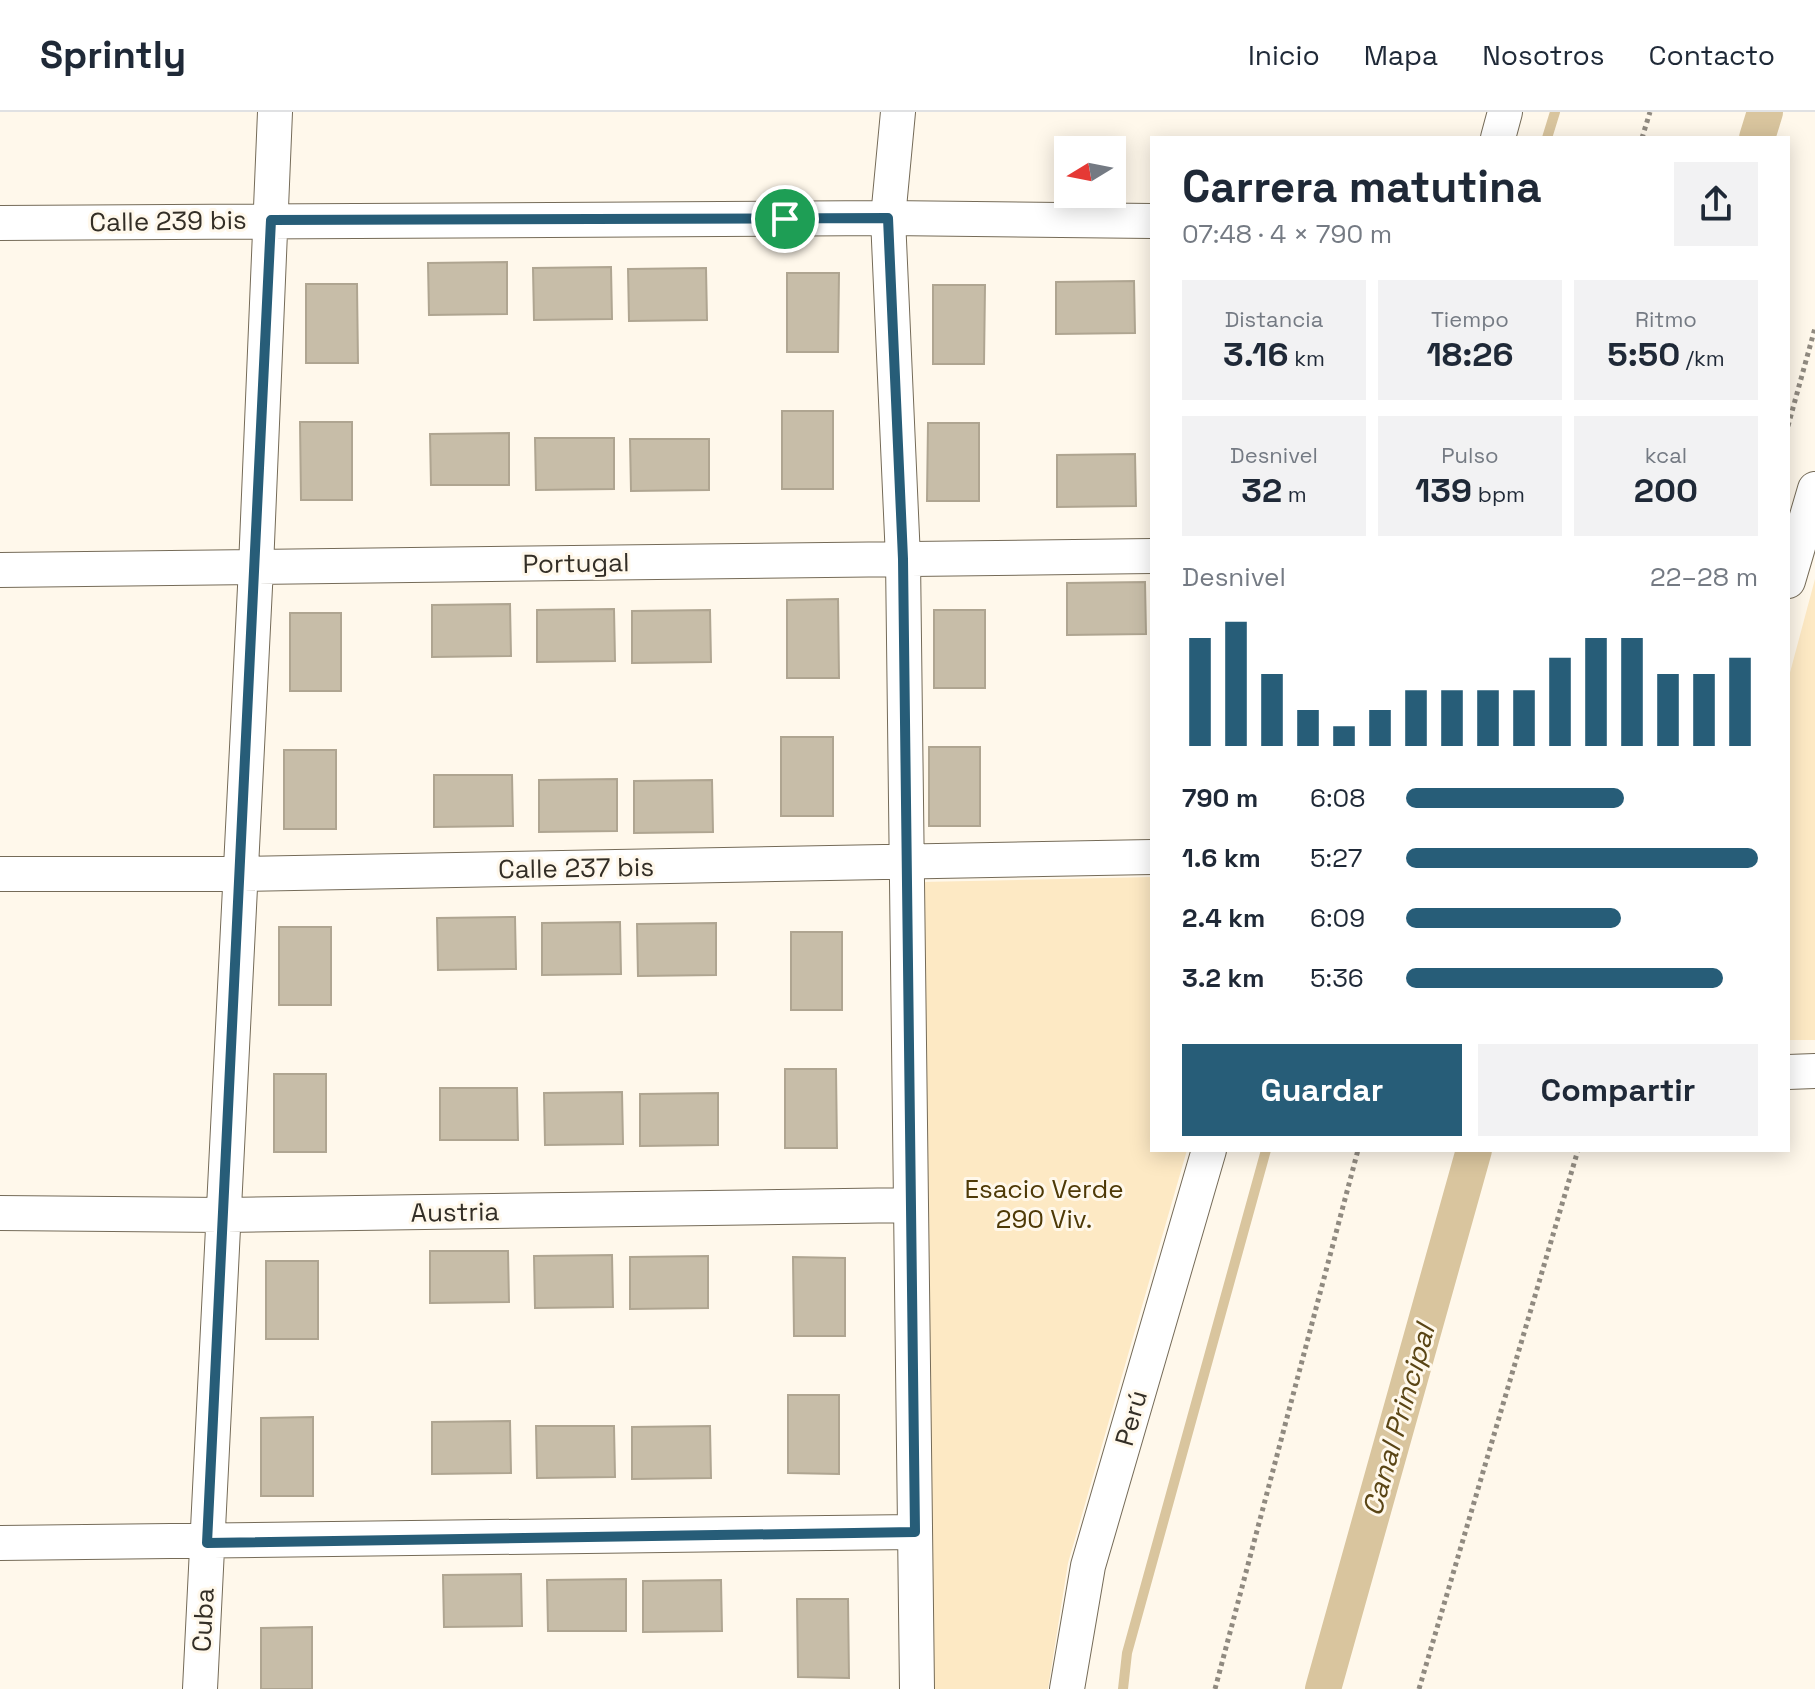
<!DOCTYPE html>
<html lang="es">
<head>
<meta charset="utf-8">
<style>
	:root { --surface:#fff; --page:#f2f2f3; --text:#1f2937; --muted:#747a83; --line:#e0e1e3; --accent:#275d78 }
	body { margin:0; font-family:"Space Grotesk",sans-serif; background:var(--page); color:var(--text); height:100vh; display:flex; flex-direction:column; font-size:30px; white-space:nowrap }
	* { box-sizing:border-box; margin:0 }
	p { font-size:26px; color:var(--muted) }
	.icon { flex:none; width:44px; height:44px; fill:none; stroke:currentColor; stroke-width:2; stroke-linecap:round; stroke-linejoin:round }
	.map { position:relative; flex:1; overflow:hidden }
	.details { position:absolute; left:1150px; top:24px; width:640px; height:1016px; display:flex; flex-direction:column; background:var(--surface); border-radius:0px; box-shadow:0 4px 20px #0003 }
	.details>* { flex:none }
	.needle { width:52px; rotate:260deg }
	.tools { position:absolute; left:1054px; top:24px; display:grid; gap:16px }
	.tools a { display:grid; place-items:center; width:72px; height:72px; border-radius:0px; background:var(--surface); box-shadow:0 4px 20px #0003; font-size:40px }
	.pin { position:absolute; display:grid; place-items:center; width:68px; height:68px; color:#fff; margin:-34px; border:4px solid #fff; border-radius:50%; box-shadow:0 2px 8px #0007 }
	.round { display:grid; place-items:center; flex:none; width:84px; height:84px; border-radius:0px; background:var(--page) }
	.overview { display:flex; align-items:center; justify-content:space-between; height:136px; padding:0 32px }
	h1 { font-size:44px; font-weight:600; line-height:60px }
	.figures { display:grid; grid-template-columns:repeat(3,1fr); gap:12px; height:136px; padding:8px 32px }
	.figures div { display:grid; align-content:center; border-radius:0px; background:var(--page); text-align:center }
	.figures b { font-size:34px; font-weight:600 }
	.figures small { font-size:22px; font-weight:400 }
	.figures p { font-size:22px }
	.chart { height:224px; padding:16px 32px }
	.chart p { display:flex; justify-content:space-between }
	.chart svg { width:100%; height:144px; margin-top:8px; stroke:var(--accent); stroke-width:6 }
	.action { display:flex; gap:16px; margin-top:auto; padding:16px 32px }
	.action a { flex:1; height:92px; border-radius:0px; background:var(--accent); color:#fff; font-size:32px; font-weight:600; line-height:92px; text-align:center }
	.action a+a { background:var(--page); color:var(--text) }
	ul { padding:0 32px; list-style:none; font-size:26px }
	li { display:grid; grid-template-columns:128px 96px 1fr; align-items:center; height:60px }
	li i { height:20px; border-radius:10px; background:var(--accent) }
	header { display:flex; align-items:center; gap:48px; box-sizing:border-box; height:112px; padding:0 40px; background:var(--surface); border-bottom:2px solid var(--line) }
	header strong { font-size:38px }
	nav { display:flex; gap:44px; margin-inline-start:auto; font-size:28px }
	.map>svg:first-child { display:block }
	.green { fill:#fde9c4 }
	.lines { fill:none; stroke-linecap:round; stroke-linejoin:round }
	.stream { stroke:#d9c59e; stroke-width:10 }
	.canal { stroke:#d9c59e; stroke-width:36 }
	.building { fill:#c7bda8; stroke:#afa591; stroke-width:2 }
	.minor-casing { stroke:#756b58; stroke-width:36 }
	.path { stroke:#908a80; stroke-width:5; stroke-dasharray:4 4; stroke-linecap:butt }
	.minor { stroke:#fff; stroke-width:34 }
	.route-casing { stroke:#fff; stroke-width:16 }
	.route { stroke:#275d78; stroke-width:10 }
	.labels { text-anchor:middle; stroke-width:6; stroke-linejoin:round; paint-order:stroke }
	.street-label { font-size:26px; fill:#332e26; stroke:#fff8eb }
	.park-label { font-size:26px; fill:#4e3906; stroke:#fff8eb }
	.water-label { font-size:28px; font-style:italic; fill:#5a4515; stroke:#fff8eb }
</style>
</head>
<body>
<header>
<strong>Sprintly</strong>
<nav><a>Inicio</a><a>Mapa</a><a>Nosotros</a><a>Contacto</a></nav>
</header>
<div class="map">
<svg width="1815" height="1577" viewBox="0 0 1815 1577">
	<rect width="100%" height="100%" fill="#fff8eb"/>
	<!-- green -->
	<path class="green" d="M1815,467v461h-27v-360z
		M1152,765v273h35l-119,413 -20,126h-119l-8,-807z"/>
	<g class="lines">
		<!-- stream -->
		<path class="stream" d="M1547,26l8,-26
			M1123,1577l4,-36 139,-503"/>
		<!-- canal -->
		<path class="canal" d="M1757,26l8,-26
			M1323,1577l151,-539"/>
	</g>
	<!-- building -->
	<path class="building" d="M507,150v52l-78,1 -1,-52z
		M611,155l1,52 -78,1 -1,-52z
		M706,156l1,52 -78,1 -1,-52z
		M787,161h52l-1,79h-51z
		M1134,169l1,52 -79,1v-52z
		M306,172h51l1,79h-52z
		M933,173h52l-1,79h-51z
		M782,299h51v78h-51z
		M300,310h52v78h-51z
		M928,311h51v78h-52z
		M509,321v52h-78l-1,-51z
		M535,326h79v51l-78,1z
		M630,327h79v51l-78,1z
		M1135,342l1,52 -79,1v-52z
		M1145,470l1,52 -79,1v-52z
		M838,487l1,79h-52v-78z
		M510,492l1,52 -79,1v-52z
		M614,497l1,52 -78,1v-52z
		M710,498l1,52 -79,1v-52z
		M934,498h51v78h-51z
		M290,501h51v78h-51z
		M781,625h52v79h-52z
		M929,635h51v79h-51z
		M284,638h52v79h-52z
		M434,663h78l1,51 -79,1z
		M617,667v52l-78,1v-52z
		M712,668l1,52 -79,1v-52z
		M515,805l1,52 -78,1 -1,-52z
		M620,810l1,52 -79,1v-52z
		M716,811v52l-78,1 -1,-52z
		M279,815h52v78h-52z
		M791,820h51v78h-51z
		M785,957h51l1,79h-52z
		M274,962h52v78h-52z
		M440,976h77l1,52h-78z
		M622,980l1,52 -78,1 -1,-52z
		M718,981v52l-78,1v-52z
		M430,1139h78l1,51 -79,1z
		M612,1143l1,52 -78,1 -1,-52z
		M708,1144v52l-78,1v-52z
		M793,1145l52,1v78h-51z
		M266,1149h52v78h-52z
		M788,1283h51v79l-51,-1z
		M313,1305v79h-52v-78z
		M510,1309l1,52 -79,1v-52z
		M536,1314h78l1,51 -78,1z
		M710,1314l1,52 -79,1v-52z
		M521,1462l1,52 -78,1 -1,-52z
		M626,1467v52h-78l-1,-51z
		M721,1468l1,51 -79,1v-51z
		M797,1487h51l1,79 -51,-1z
		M312,1515v62h-51v-61z"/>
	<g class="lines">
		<defs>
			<path id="minor" d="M898,0l-10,106 15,341 14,1130
				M1498,26l7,-26
				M0,111l888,-5 264,3
				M0,458l1152,-14
				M1788,469l27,-92
				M0,762h241l911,-17
				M1788,960l27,-1
				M0,1101l224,2 687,-10
				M0,1431l915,-11
				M200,1577l56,-1122 19,-455
				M1067,1577l21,-123 121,-416"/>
		</defs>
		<!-- minor casing -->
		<use href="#minor" class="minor-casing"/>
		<!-- path -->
		<path class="path" d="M1642,26l8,-26
			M1788,314l27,-98
			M1215,1577l143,-539
			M1419,1577l159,-539"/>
		<!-- minor -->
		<use href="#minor" class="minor"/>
	</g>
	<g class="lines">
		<defs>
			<path id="route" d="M888,106l15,341 12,973 -708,11 64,-1323z"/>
		</defs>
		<!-- route casing -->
		<use href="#route" class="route-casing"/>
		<!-- route -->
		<use href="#route" class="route"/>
	</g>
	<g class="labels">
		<!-- street labels -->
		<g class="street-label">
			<text transform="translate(168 109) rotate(-1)" y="9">Calle 239 bis</text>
			<text transform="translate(576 451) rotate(-1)" y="9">Portugal</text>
			<text transform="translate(576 756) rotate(-1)" y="9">Calle 237 bis</text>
			<text transform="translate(455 1100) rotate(-1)" y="9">Austria</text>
			<text transform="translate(1131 1306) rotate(-74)" y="9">Perú</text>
			<text transform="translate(203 1508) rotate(-87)" y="9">Cuba</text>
		</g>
		<!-- park labels -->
		<g class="park-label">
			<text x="1044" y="1086">Esacio Verde<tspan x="1044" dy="30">290 Viv.</tspan></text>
		</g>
		<!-- water labels -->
		<g class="water-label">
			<text transform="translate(1398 1308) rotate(-74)" y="10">Canal Principal</text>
		</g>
	</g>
</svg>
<div class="tools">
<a><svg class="needle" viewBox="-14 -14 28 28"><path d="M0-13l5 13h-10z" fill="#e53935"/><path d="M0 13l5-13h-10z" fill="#747a83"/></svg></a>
</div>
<div class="pin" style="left:785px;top:107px;background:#1e9e55"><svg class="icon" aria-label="arrive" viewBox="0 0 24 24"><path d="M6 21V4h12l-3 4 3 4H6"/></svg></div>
<section class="details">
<div class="overview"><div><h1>Carrera matutina</h1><p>07:48 · 4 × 790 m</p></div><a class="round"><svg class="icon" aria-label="share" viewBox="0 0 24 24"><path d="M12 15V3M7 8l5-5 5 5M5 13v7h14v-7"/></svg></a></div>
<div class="figures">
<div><p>Distancia</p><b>3.16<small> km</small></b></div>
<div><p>Tiempo</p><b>18:26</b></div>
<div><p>Ritmo</p><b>5:50<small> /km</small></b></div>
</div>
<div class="figures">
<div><p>Desnivel</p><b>32<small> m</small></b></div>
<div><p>Pulso</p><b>139<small> bpm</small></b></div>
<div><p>kcal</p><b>200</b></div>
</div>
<div class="chart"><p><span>Desnivel</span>22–28 m</p>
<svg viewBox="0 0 160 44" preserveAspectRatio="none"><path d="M5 44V11M15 44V6M25 44V22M35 44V33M45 44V38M55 44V33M65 44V27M75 44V27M85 44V27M95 44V27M105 44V17M115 44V11M125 44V11M135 44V22M145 44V22M155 44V17"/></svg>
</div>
<ul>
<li><b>790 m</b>6:08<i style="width:62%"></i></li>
<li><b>1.6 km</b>5:27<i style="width:100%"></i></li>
<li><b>2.4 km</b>6:09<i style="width:61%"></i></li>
<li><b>3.2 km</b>5:36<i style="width:90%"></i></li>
</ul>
<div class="action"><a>Guardar</a><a>Compartir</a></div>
</section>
</div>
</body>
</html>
